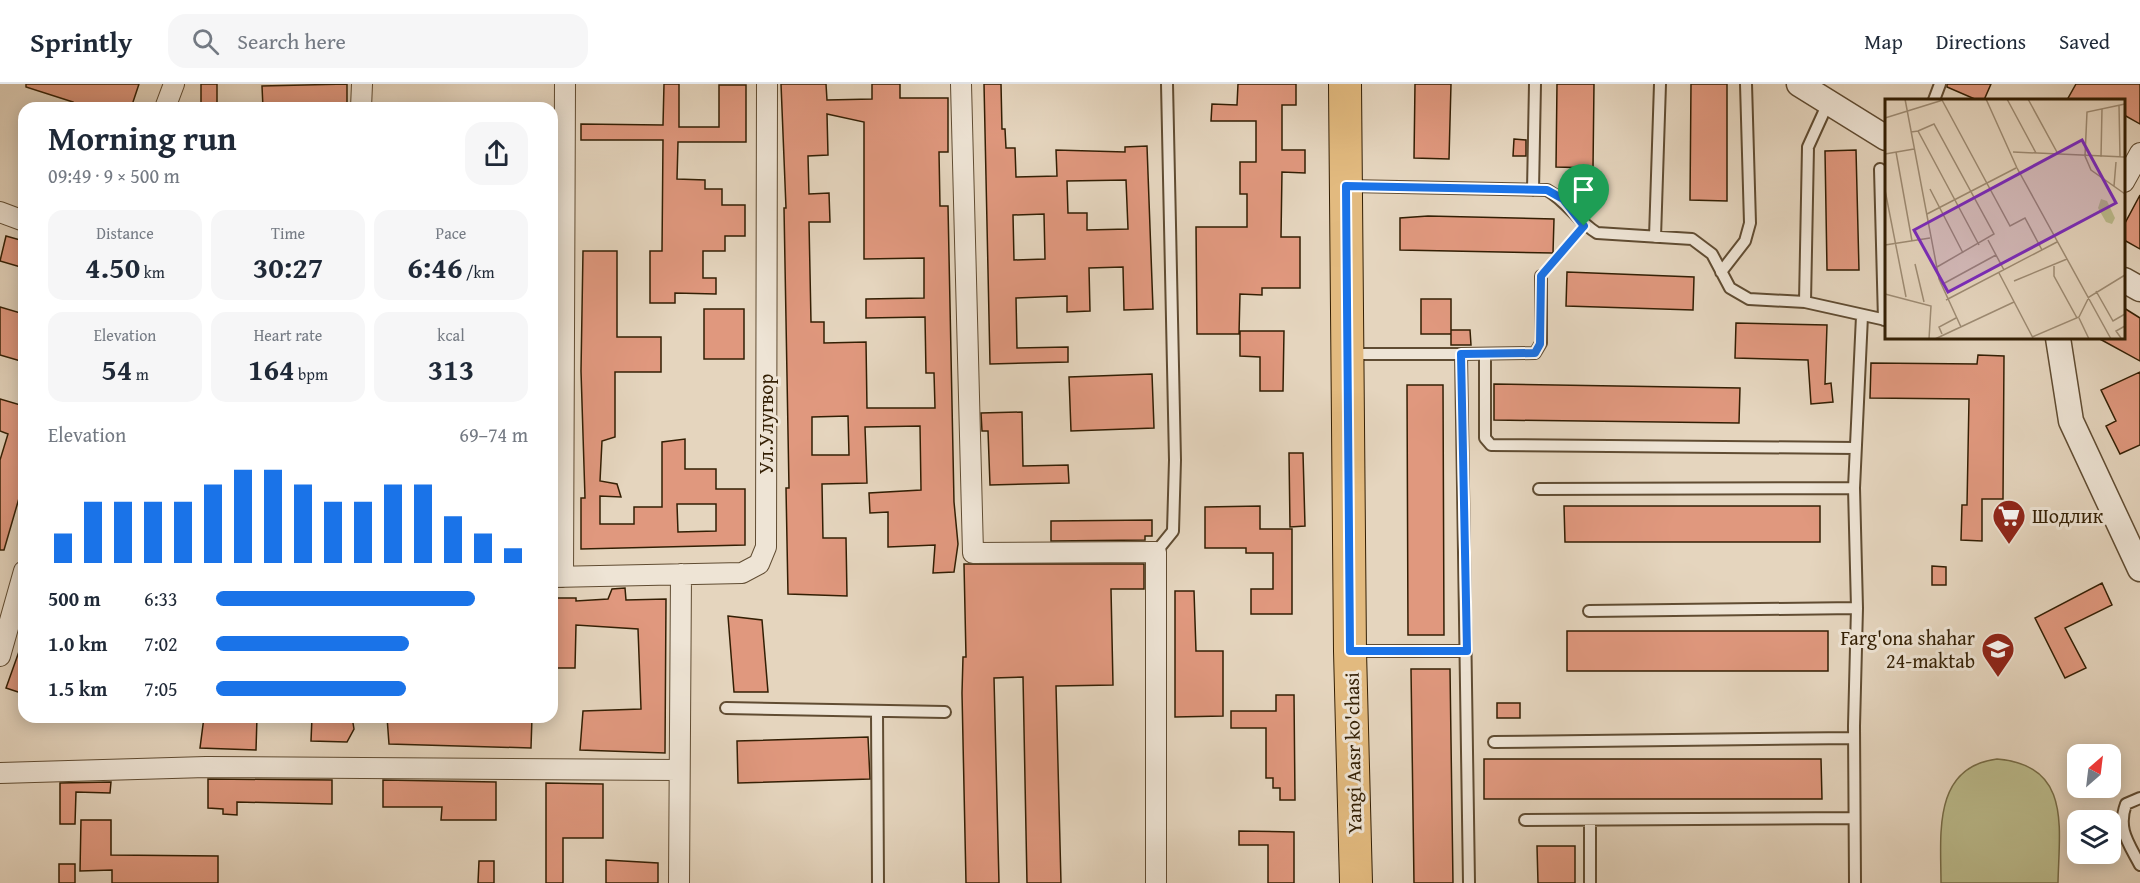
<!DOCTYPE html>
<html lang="en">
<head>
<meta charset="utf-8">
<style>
	:root { --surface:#fff; --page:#f6f6f7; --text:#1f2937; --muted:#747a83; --line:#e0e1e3; --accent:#1a73e8 }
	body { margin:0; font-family:"Gentium Book Plus",serif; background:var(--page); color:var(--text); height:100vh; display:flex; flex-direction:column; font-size:22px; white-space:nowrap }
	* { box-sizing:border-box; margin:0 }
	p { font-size:20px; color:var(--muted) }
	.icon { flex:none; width:33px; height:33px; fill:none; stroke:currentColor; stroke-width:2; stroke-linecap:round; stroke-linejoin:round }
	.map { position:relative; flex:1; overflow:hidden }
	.panel { position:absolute; left:18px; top:18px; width:540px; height:621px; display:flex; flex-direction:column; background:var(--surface); border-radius:18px; box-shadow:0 3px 15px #0003 }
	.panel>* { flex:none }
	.needle { width:39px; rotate:28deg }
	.tools { position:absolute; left:2067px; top:660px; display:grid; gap:12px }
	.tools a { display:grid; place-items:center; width:54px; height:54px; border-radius:12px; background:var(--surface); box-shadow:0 3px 15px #0003; font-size:30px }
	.pin { position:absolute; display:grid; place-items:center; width:51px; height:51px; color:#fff; margin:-62px -26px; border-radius:50% 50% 50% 0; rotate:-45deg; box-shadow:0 0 6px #0007 }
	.pin .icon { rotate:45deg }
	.round { display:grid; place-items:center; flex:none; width:63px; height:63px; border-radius:18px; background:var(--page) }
	.headline { display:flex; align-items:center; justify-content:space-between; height:102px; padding:0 30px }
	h1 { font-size:33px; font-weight:700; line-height:45px }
	.figures { display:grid; grid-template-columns:repeat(3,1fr); gap:9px; height:102px; padding:6px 30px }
	.figures div { display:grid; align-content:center; border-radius:15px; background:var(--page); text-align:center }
	.figures b { font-size:30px; font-weight:700 }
	.figures small { font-size:16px; font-weight:400 }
	.figures p { font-size:16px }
	.chart { height:168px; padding:12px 30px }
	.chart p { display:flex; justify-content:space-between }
	.chart svg { width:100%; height:108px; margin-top:6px; stroke:var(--accent); stroke-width:6 }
	ul { padding:0 30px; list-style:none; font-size:20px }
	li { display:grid; grid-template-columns:96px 72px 1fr; align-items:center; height:45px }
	li i { height:15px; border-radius:8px; background:var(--accent) }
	header { display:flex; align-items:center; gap:36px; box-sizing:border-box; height:84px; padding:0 30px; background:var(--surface); border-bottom:2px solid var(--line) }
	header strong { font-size:28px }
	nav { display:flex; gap:33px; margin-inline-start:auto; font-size:21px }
	.search { width:420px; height:54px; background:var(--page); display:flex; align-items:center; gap:15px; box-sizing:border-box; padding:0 21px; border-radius:18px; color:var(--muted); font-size:22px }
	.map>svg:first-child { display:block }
	.green { fill:#bbbb8c; stroke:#776d48; stroke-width:1.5 }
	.building { fill:#e0987e; stroke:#331f04; stroke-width:1.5; fill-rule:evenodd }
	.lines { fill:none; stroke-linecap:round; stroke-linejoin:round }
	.service-casing { stroke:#604c32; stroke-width:14 }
	.minor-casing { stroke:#604c32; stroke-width:22 }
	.tertiary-casing { stroke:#604c32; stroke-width:27 }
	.primary-casing { stroke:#331f04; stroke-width:34 }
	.path { stroke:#331f04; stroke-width:3; stroke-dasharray:4.5 3; stroke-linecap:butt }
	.service { stroke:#eee4d5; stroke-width:10 }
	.minor { stroke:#eee4d5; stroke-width:20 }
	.tertiary { stroke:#eee4d5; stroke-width:24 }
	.primary { stroke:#e2ba7f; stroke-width:32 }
	.route-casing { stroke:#fff; stroke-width:12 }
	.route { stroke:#1a73e8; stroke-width:8 }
	.labels { text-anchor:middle; stroke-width:6; stroke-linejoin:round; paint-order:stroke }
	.street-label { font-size:20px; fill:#331f04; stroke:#eee4d5 }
	.poi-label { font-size:20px; fill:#331f04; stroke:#eee4d5; text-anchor:start }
	.inset-road { fill:none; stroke:#9e8c74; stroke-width:1.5 }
	.view { fill:#7b2cbf; fill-opacity:0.15; stroke:#7b2cbf; stroke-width:3 }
	.inset-edge { fill:none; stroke:#331f04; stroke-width:3 }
</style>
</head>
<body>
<header>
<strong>Sprintly</strong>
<div class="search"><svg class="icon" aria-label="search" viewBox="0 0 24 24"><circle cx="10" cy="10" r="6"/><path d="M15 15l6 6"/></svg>Search here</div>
<nav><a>Map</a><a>Directions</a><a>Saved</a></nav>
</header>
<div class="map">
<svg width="2140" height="799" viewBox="0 0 2140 799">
	<rect width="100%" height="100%" fill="#e5d5be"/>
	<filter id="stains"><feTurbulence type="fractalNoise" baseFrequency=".00333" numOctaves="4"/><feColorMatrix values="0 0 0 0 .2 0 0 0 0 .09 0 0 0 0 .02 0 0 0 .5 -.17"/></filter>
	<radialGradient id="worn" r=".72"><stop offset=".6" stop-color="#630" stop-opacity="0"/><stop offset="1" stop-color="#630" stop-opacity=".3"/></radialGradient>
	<!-- green -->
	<path class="green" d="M1997,675c75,6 62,69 61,124h-117c0,-48 -9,-116 56,-124z"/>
	<!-- building -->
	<path class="building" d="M26,0h113l-8,24h-60l2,-6 -47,-15z
		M201,0h16v24h-16z
		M347,0v24h-84l-1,-22z
		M664,0h15v43h40v-42h27v57h-68l-1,37 28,1v9h17v16h23v31h-20v15h-22v27h13v16l-41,-1v10h-25v-52h12l1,-111h-82v-16l82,1z
		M781,0h45l1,16 45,-1v-15h28v14h48v54h-9l1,54h8l6,296 4,42 -4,28 -21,1 2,-28 -47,2v-35l-18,1 -1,-20 52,-3 -1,-64 -55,1 2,56 -45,1 1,54h23l1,58 -59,-2 -2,-106h3l-5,-280h2zM827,30l37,8v137l60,-1v40l-58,1v19l59,-1 1,56h8l1,35h-68l-1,-66 -42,1v-21h-13l-2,-100h21l-1,-29 -20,1 -1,-38 20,-1zM848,332l1,39h-37v-38z
		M984,0h17l1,45h3l1,19h9l1,29 41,-1 -1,-26 69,2v-5l22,-1 6,163 -29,1 -1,-43 -34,1 1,43 -23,1v-16l-51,2 1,50 51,-1v15l-78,2zM1126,96l2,49 -41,1v-17h-19l-1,-32zM1044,130l1,45 -31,1 -1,-45z
		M1238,0h58v21h-14v45h23v23l-23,-1 -1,65h19v51h-38v7l-22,-1 -1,40h-42l-1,-107h51v-33h-7v-32h16v-41h-45l1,-17 25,1z
		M1415,0h36l-2,75 -35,-1z
		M1557,0h37l-1,84 -37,-1z
		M1691,0h36v117l-37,-1z
		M1947,0h44l-7,16h-7l-30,-13z
		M2076,0h64v40l-16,-9v-15h-57z
		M1514,55l12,1v16h-13z
		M1856,66l3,120h-32l-2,-119z
		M2140,111v54l-16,-9v-15z
		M1428,132l126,3 -1,34 -153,-3v-32z
		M6,152l18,5v27l-24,-7z
		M583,167h34v86h44v35h-46v65l-13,4 -2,40 17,3 4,13 -21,-1v28h34v-17h28v-65l23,-3v30h31v20h29v56l-164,4v-51h4l-4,-127zM677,420h39v27l-38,1z
		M1567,188l127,5 -1,33 -127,-4z
		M1421,215h30v35h-30z
		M0,223l24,7v48l-24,-7z
		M2124,224l16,10v43l-42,-23h26z
		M704,225h40v50h-40z
		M1736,239l91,2 -2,59 6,-1 2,19 -22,2 -3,-44 -73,-2z
		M1451,246h19l1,15h-20z
		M1240,247h44l-1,60h-23v-34l-20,-1z
		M1978,271l26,1 -1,143h-21v42l-21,-1 1,-35h5l2,-106 -99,-1 1,-35 106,1z
		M2140,288v73l-20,9 -14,-28 10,-5 -15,-31z
		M1152,290l2,54 -83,3 -2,-54z
		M1494,300l246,4 -1,35 -245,-3z
		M1407,301h36l1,250h-36z
		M0,315l24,7v75l-20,69h-4v-90l8,-26 -8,-3z
		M1022,328l1,54 45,-1 1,18 -79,2 -2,-54h-6l-1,-18z
		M1289,369h14l2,73 -15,1z
		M1260,422v23h32v85h-41v-25h22v-36h-27v-5h-41v-41z
		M1564,422h256v36h-255z
		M1152,436v16h-7v4l-94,1v-20z
		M964,480h180v25h-33l2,96 -57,1 5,197h-34l-4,-206 -29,1 5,205h-33l-4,-190 1,-36h3z
		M1932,482l14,1v18h-14z
		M2102,499l10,22 -47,23 21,40 -21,10 -30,-60z
		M625,504l1,12 40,-1 -1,154 -85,-3 3,-39 58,-2 -3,-80 -62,-4 -1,43h-23v-70h24v3l32,-2 4,-10z
		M1175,507h19l2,60h27v65l-48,1z
		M728,532l34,4 6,72h-34z
		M1567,547h261v40h-261z
		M22,559h2v51l-18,-6z
		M1411,585h39l3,214h-39z
		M1276,611h18l1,105h-15v-12h-7v-10h-7v-50h-35v-17h45z
		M1497,619h23v15h-23z
		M204,633h53l-1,33 -56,-2z
		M312,633h40l2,12 -7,13 -36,-1z
		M387,633l24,4 -1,-4h122l-1,31 -142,-4z
		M868,653l2,42 -132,4 -1,-42z
		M1484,675h337l1,40h-338z
		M208,695l124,1v24l-95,-2v13l-14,-1v-5l-15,-1z
		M383,696l113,2v38h-55l1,-13h-59z
		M111,698l-1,11 -34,-1 -1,32h-15v-41z
		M546,699l57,1v54h-40v45h-17z
		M81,736h30v35l107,1v27h-106v-13l-32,1z
		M1239,747l55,1v51h-26v-38h-29z
		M1537,762h38v37h-37z
		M606,776l52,3v20h-52z
		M479,777h15v22h-16z
		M59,780h16v19h-16z"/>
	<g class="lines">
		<defs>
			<path id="service" d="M1934,16l6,-16
				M1880,85l4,151
				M1349,102l198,4c20,11 30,31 50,43l95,6 20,15 18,34 19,11 56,3 81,18
				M1533,106l2,-106
				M1655,153l5,-153
				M1721,188l24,-31 5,-18 -4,-139
				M1805,218l3,-155 20,-44
				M1349,270h112l8,529
				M1461,270l74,-1 6,-10v-67
				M1485,270v84l6,7 364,3
				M1539,405l315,-1
				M1156,468l17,-21 2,-71 -8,-376
				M1589,527l268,-3
				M1354,567h112
				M726,624l219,4
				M877,628l1,171
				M1494,658l360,-4
				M2140,714l-14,6c-9,25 2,38 14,61
				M1525,736l329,-2
				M1590,736v63
				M1855,799l-1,-157 3,-118 -3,-120 8,-172"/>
			<path id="minor" d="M961,0l12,469 183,-1v331
				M165,24l9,-24
				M361,24l1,-24
				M2124,98l16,-29
				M0,128l24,9
				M552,493l190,-4 17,-9 7,-17 1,-463
				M563,493l2,-493
				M0,572l24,-85
				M0,689l206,-6 473,3
				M679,799l2,-309"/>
			<path id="tertiary" d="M1799,0l87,54
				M2124,196l16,9
				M2058,254l13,83 69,148"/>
			<path id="primary" d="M1345,0l5,567 6,232"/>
		</defs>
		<!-- service casing -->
		<use href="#service" class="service-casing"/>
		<!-- minor casing -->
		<use href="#minor" class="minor-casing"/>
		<!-- tertiary casing -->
		<use href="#tertiary" class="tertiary-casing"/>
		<!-- primary casing -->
		<use href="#primary" class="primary-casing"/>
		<!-- path -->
		<path class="path" d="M1550,182l27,-31"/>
		<!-- service -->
		<use href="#service" class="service"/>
		<!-- minor -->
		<use href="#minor" class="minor"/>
		<!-- tertiary -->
		<use href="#tertiary" class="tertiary"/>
		<!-- primary -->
		<use href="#primary" class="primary"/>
	</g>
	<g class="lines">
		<defs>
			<path id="route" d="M1346,102l201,4 16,9 21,27 -43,50 -1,68 -5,9 -74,1 6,297h-117z"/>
		</defs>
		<!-- route casing -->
		<use href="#route" class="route-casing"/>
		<!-- route -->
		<use href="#route" class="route"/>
	</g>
	<!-- icons -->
	<defs>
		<symbol id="supermarket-pin" viewBox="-11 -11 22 30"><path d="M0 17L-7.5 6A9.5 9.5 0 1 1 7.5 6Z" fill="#8f2418" stroke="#eee4d5"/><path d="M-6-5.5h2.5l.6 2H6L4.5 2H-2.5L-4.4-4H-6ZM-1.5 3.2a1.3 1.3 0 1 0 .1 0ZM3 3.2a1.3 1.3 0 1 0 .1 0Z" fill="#fff"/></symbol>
		<symbol id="school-pin" viewBox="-11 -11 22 30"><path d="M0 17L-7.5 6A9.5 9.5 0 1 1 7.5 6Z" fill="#8f2418" stroke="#eee4d5"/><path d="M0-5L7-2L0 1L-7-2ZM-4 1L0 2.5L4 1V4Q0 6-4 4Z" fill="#fff"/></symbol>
	</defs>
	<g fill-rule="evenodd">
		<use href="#supermarket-pin" x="1990" y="413" width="38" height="52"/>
		<use href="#school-pin" x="1979" y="546" width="38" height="52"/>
	</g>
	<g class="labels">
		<!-- street labels -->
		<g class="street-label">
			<text transform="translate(766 340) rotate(-90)" y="7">Ул.Улугвор</text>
			<text transform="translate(1353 669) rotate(-91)" y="7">Yangi Aasr ko'chasi</text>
		</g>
		<!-- poi labels -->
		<g class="poi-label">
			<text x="2032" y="439">Шодлик</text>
			<text x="1975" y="561" text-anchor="end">Farg'ona shahar<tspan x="1975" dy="23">24-maktab</tspan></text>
		</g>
	</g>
	<!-- overview -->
	<g transform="translate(1885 15)">
		<rect width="240" height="240" fill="#e5d5be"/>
		<path d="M216,100l6,2 8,17 -3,6 -6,-2 -8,-14z" fill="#bbbb8c"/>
		<path class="inset-road" d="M20,0l34,180 22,48M101,0l31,69 94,171M122,0l29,54M143,0l30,55M57,1l68,126 15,-8 17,32M240,5l-38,8 -2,44 6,14 34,24M234,6l1,52M0,19l58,-18M33,32l16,-7 60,110 -57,33M26,33l7,-1 61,114M11,53l16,89M128,53l112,5M0,55l29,-5M216,58l1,-48M229,87l2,-24M45,90l33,64M0,91l21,107M42,115l89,-46M103,141l16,30M0,146l45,-7M30,165l9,38M169,167v10l23,42M114,174l34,65M129,182l53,-22M56,186l55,-30M211,192l17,30 12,-7M0,195l46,12 -2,33M61,201l111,-58M194,219l10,21M57,235l-3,-7 17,-9M147,238l47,-20 10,-20 36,-22M236,239l-5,-7 9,-5M50,240l79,-37"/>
		<path class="view" d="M197,41l34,63 -168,89 -34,-62z"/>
		<rect width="240" height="240" class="inset-edge"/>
	</g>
	<rect width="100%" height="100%" filter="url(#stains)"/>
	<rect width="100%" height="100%" fill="url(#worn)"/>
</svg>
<div class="tools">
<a><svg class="needle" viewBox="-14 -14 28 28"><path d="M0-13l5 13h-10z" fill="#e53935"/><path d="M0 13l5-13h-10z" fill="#747a83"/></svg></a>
<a><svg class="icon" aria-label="layers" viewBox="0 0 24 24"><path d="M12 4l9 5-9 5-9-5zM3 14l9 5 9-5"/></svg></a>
</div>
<div class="pin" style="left:1584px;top:142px;background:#1e9e55"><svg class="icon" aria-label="arrive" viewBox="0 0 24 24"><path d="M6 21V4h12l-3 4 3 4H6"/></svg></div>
<section class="panel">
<div class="headline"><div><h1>Morning run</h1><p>09:49 · 9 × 500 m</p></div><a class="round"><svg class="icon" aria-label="share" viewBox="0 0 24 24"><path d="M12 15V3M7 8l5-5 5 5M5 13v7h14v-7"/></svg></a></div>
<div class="figures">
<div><p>Distance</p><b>4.50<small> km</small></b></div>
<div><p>Time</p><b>30:27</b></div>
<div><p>Pace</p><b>6:46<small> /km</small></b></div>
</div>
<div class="figures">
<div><p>Elevation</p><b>54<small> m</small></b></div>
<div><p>Heart rate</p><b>164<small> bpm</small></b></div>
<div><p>kcal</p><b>313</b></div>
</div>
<div class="chart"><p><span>Elevation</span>69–74 m</p>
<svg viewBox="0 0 160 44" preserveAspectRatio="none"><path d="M5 44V32M15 44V19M25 44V19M35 44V19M45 44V19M55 44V12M65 44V6M75 44V6M85 44V12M95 44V19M105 44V19M115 44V12M125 44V12M135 44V25M145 44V32M155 44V38"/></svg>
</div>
<ul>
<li><b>500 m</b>6:33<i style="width:83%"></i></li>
<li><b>1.0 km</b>7:02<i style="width:62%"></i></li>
<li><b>1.5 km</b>7:05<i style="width:61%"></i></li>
</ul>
</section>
</div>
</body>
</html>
